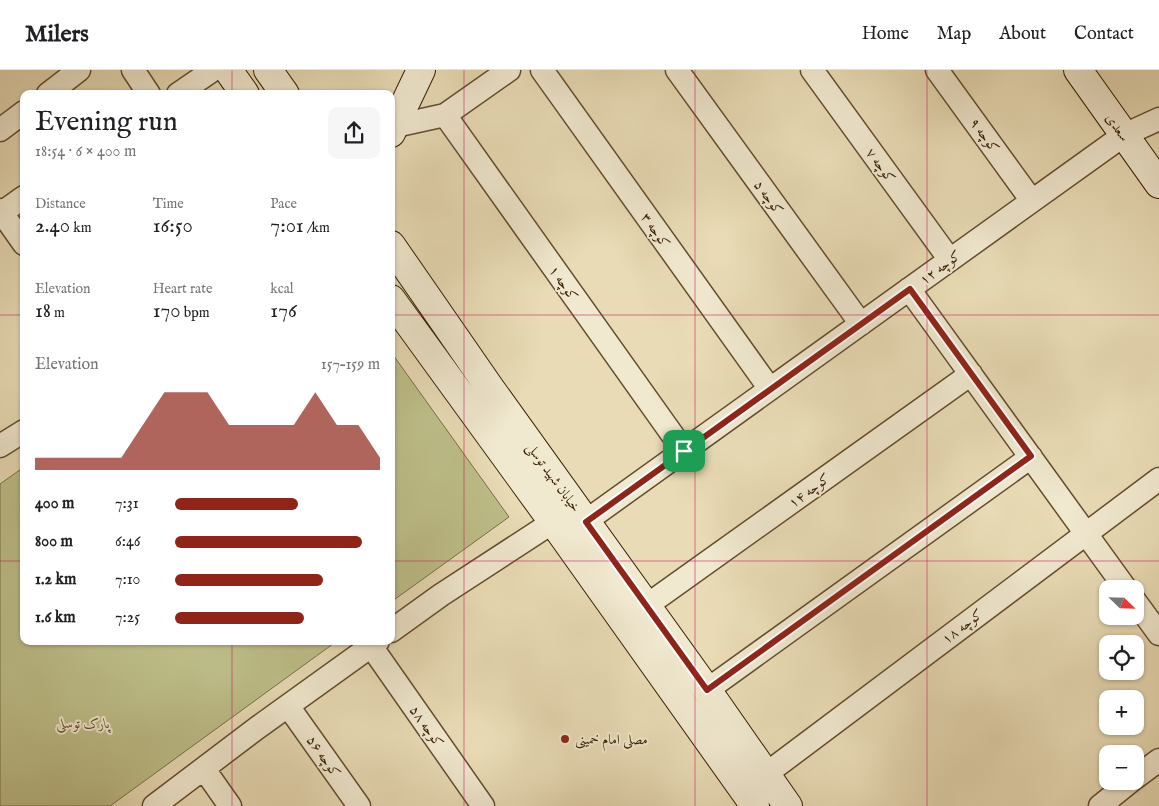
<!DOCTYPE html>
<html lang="en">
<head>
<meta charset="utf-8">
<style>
	:root { --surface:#fff; --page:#f6f6f6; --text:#202124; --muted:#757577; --line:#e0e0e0; --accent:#8f2418 }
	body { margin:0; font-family:"IM FELL English",Amiri,serif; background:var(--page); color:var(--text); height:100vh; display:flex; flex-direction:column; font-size:19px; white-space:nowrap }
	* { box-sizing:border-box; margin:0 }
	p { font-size:16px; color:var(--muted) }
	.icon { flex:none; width:28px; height:28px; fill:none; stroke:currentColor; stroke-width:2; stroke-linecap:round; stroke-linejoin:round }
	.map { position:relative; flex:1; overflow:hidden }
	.side { position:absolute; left:20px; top:20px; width:375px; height:555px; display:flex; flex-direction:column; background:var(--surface); border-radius:10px; box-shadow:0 1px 4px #0004 }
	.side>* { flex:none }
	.needle { width:32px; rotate:113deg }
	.buttons { position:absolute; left:1099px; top:510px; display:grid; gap:10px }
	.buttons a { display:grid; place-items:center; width:45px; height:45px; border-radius:10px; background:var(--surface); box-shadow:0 1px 4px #0004; font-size:25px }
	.pin { position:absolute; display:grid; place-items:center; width:42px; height:42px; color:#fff; margin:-21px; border-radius:10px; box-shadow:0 2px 8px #0006 }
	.round { display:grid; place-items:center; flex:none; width:52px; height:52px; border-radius:10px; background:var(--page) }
	.headline { display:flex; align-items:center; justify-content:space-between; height:85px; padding:0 15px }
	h1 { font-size:28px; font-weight:600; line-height:38px }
	.metrics { display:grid; grid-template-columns:repeat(3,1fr); gap:8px; height:85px; padding:5px 15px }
	.metrics div { display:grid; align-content:center }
	.metrics b { font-size:21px; font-weight:600 }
	.metrics small { font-size:14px; font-weight:400 }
	.metrics p { font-size:14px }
	.chart { height:140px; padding:10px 15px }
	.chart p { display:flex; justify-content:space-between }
	.chart svg { width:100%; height:90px; margin-top:5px; fill:var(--accent); opacity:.7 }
	ul { padding:0 15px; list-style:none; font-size:16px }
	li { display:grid; grid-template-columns:80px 60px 1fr; align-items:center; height:38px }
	li i { height:12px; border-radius:6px; background:var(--accent) }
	header { display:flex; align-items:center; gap:30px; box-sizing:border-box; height:70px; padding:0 25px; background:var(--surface); border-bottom:1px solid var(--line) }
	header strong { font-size:24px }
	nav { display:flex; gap:28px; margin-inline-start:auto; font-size:18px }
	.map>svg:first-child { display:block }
	.green { fill:#bdbe89; stroke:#7a6e45 }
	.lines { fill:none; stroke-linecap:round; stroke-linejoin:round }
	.street-casing { stroke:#634d2e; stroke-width:25 }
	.secondary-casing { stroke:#371e01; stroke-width:30 }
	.street { stroke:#f0e8cf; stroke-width:22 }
	.secondary { stroke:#f0e8cf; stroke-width:28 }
	.route-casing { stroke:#fff; stroke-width:10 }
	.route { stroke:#8f2418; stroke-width:6 }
	.grid { fill:none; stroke:#c2185b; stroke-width:1; stroke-opacity:0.55 }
	.poi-dot { fill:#8f2418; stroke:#f0e8cf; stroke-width:2 }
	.labels { text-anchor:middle; stroke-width:4; stroke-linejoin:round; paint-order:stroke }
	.street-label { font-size:14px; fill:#371e01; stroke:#f0e8cf }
	.park-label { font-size:14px; font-style:italic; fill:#5f4e2a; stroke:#f0e8cf }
	.poi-label { font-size:14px; fill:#371e01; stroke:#f0e8cf; text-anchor:start }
</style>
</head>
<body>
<header>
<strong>Milers</strong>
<nav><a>Home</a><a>Map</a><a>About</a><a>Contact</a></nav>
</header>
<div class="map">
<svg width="1159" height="736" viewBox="0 0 1159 736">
	<rect width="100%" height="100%" fill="#e8dbb5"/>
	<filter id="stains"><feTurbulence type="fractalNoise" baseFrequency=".004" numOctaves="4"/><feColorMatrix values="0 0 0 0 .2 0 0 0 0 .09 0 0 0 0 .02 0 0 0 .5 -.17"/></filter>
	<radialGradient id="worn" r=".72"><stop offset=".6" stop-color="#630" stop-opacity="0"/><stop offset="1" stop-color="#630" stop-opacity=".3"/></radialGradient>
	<!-- green -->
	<path class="green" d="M391,282l118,165 -118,85z
		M24,397v174h313l-227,165h-110v-322z"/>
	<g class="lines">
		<defs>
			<path id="street" d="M133,0l16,24
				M542,0l228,319
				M677,0l184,254
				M812,0l138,190
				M937,0l95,131
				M48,24l31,-24
				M178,24l35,-24
				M445,45l239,336
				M395,56l50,-11 64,-45
				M0,60l24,-18
				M0,140l24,34
				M0,144l24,-17
				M909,219l217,300
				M0,376l24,-15
				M586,451l538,-386 35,-16
				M1135,531l24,33
				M646,536l325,-232
				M391,561l50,-36 112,-73
				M371,576l112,160
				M707,620l324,-233
				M288,636l71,100
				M204,699l26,37
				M766,704l393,-295
				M1135,708l24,-18
				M154,736l103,-78 121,-87
				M1100,736l31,-25"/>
			<path id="secondary" d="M228,0l17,24
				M268,0l17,24
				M1078,0l81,114
				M391,63l30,-63
				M391,175l99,143 217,302 81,116
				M391,229l162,223 202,284"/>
		</defs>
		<!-- street casing -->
		<use href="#street" class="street-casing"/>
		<!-- secondary casing -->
		<use href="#secondary" class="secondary-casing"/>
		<!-- street -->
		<use href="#street" class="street"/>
		<!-- secondary -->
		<use href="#secondary" class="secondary"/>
	</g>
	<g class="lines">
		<defs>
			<path id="route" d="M910,219l121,167 -324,234 -121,-168z"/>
		</defs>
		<!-- route casing -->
		<use href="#route" class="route-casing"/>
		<!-- route -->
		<use href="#route" class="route"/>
	</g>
	<!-- grid -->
	<path class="grid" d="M232,0v24M464,0v736M695,0v736M927,0v736M0,245h24M391,245h768M0,491h24M391,491h768M232,571v165"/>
	<!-- markers -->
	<circle class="poi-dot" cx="565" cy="669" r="5"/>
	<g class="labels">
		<!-- street labels -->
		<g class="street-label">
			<text transform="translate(1118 57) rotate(55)" y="5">سعدی</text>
			<text transform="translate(985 65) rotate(54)" y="5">کوچه ۹</text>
			<text transform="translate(881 95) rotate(54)" y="5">کوچه ۷</text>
			<text transform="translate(769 127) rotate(54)" y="5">کوچه ۵</text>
			<text transform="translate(656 160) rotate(55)" y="5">کوچه ۳</text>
			<text transform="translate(940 197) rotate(-36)" y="5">کوچه ۱۲</text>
			<text transform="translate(564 213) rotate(55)" y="5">کوچه ۱</text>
			<text transform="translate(554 407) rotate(54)" y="5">خیابان شهید توسلی</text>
			<text transform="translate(809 420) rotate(-36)" y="5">کوچه ۱۴</text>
			<text transform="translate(962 556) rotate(-37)" y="5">کوچه ۱۸</text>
			<text transform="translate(427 656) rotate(55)" y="5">کوچه ۵۸</text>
			<text transform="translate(324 686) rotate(55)" y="5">کوچه ۵۶</text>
		</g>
		<!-- park labels -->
		<g class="park-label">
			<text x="83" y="658">پارک توسلی</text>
		</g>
		<!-- poi labels -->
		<g class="poi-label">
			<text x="575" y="674">مصلی امام خمینی</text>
		</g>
	</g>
	<rect width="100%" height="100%" filter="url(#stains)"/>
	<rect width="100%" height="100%" fill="url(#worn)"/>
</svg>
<div class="buttons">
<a><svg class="needle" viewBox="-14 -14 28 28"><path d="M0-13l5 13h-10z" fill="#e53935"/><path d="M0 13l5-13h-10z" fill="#757577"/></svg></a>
<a><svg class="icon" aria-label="locate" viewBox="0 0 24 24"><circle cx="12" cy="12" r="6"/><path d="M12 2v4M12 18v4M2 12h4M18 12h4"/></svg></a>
<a>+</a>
<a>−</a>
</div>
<div class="pin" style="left:684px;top:381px;background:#1e9e55"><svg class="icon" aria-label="arrive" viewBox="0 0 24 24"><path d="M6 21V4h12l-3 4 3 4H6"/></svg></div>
<section class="side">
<div class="headline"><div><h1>Evening run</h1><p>18:54 · 6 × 400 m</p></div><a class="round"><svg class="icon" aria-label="share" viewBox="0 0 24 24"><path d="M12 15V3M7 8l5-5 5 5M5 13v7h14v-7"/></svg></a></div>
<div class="metrics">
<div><p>Distance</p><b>2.40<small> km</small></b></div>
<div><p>Time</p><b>16:50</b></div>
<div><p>Pace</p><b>7:01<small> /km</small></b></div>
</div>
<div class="metrics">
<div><p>Elevation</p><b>18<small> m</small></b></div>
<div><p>Heart rate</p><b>170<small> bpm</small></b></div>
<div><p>kcal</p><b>176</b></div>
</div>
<div class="chart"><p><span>Elevation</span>157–159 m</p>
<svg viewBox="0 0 160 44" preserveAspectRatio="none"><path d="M0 44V38L10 38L20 38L30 38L40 38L50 22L60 6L70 6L80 6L90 22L100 22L110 22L120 22L130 6L140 22L150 22L160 38V44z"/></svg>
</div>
<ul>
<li><b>400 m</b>7:31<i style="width:60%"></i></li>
<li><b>800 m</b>6:46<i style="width:91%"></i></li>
<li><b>1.2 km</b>7:10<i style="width:72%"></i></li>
<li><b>1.6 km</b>7:25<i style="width:63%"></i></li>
</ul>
</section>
</div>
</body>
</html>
